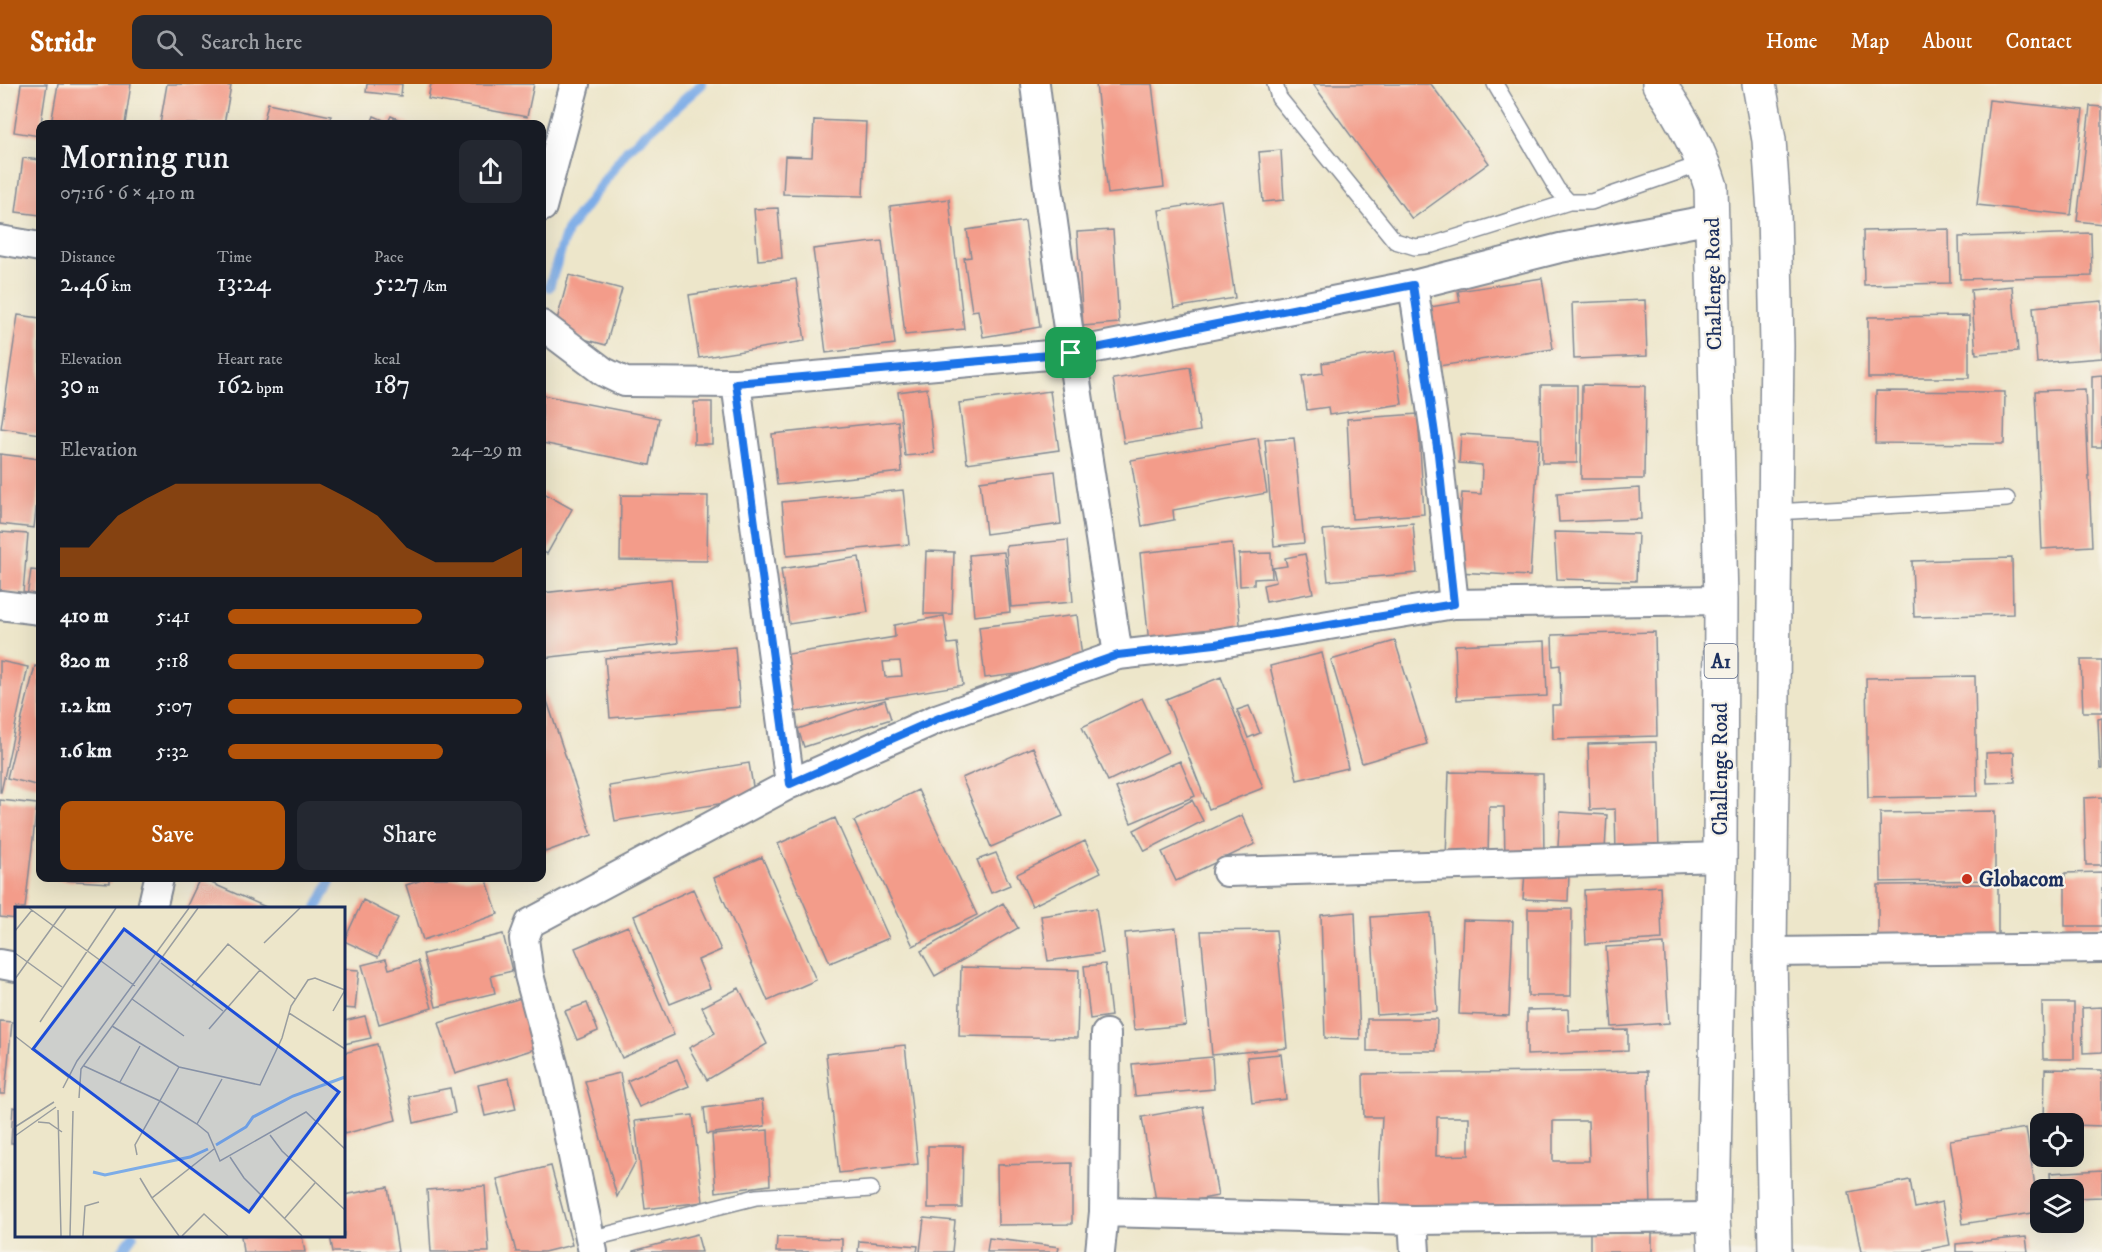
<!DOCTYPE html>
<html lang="en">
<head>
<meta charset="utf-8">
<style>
	:root { --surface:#171b24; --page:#242831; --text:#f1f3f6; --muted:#9ea1a6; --accent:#b45309 }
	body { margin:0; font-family:"IM FELL DW Pica",serif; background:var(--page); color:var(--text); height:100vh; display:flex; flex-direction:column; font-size:22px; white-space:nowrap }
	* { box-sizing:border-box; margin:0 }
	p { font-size:20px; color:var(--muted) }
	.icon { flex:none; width:33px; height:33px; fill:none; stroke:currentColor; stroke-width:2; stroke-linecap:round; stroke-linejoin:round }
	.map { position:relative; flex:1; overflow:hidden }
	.drawer { position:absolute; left:36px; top:36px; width:510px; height:762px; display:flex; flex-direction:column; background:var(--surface); border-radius:12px; box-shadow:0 6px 24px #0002 }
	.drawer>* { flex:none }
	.fabs { position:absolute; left:2030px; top:1029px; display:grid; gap:12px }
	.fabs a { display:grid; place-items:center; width:54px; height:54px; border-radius:12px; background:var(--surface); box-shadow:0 6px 24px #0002; font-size:30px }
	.pin { position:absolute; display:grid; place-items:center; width:51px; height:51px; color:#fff; margin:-26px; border-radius:12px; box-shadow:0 3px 9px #0006 }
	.round { display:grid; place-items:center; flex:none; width:63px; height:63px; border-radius:12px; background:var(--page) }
	.head { display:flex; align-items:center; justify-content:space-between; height:102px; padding:0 24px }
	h1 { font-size:33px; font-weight:600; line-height:45px }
	.stats { display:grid; grid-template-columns:repeat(3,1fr); gap:9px; height:102px; padding:6px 24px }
	.stats div { display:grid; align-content:center }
	.stats b { font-size:26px; font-weight:600 }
	.stats small { font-size:16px; font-weight:400 }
	.stats p { font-size:16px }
	.chart { height:168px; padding:12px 24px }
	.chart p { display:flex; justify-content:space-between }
	.chart svg { width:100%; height:108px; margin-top:6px; fill:var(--accent); opacity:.7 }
	.action { display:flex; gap:12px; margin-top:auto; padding:12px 24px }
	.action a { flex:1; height:69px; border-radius:12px; background:var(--accent); color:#fff; font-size:24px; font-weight:600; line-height:69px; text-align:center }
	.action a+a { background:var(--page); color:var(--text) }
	ul { padding:0 24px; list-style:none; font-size:20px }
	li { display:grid; grid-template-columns:96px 72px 1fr; align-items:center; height:45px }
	li i { height:15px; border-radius:8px; background:var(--accent) }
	header { display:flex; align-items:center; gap:36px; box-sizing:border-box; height:84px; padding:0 30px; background:var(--accent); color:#fff }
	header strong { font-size:28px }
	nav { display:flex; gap:33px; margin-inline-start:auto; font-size:21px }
	.search { width:420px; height:54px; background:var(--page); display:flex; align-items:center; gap:15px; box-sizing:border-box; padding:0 21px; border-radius:12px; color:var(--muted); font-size:22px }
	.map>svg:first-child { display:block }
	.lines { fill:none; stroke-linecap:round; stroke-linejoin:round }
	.stream { stroke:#7cace7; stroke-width:10 }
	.building { fill:#f39c8a; fill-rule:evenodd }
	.lane-casing { stroke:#848a94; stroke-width:18 }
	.street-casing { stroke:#848a94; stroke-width:32 }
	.highway-casing { stroke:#848a94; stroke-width:36 }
	.lane { stroke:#fff; stroke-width:15 }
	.street { stroke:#fff; stroke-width:28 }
	.highway { stroke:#fff; stroke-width:33 }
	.route-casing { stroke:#fff; stroke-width:12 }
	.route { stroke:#1a73e8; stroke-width:8 }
	.poi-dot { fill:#c8321e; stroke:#f7f3e8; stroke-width:2 }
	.labels { text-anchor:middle; stroke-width:4.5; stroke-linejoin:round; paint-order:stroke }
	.shield { fill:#f7f3e8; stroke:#5d6a87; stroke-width:1.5 }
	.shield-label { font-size:20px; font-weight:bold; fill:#1b2f5e }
	.street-label { font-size:21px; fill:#1b2f5e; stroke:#f7f3e8 }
	.poi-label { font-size:21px; font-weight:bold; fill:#1b2f5e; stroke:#f7f3e8; text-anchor:start }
	.inset-river { fill:none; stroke:#7cace7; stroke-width:3 }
	.inset-road { fill:none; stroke:#999d9f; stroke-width:1.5 }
	.view { fill:#1d4ed8; fill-opacity:0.15; stroke:#1d4ed8; stroke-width:3 }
	.inset-edge { fill:none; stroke:#1b2f5e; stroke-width:3 }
</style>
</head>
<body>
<header>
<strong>Stridr</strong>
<div class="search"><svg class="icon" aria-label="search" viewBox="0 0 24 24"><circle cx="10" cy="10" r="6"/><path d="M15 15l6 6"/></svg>Search here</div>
<nav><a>Home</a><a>Map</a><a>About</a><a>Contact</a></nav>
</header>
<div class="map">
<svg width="2102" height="1168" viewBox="0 0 2102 1168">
	<rect width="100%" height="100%" fill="#f7f3e8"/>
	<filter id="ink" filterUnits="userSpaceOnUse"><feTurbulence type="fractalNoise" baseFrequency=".0167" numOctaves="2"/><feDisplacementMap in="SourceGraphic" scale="12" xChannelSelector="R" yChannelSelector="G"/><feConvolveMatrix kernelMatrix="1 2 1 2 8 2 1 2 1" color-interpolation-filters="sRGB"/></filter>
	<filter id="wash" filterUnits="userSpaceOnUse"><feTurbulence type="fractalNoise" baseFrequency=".008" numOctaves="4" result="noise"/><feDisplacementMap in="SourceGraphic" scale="24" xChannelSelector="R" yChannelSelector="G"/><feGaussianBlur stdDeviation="1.35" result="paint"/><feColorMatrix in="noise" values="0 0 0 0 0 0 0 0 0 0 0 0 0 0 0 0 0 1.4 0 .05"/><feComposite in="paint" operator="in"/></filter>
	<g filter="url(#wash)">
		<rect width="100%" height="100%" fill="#ede6ca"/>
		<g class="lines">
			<!-- stream -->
			<path class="stream" d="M549,203l18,-56 60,-81 75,-66
				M317,824l15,-30
				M121,1168l12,-16"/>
		</g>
		<g id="blocks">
			<!-- building -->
			<path class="building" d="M21,0h26l-8,52 -25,-4z
				M58,0h73l-6,40h-74z
				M167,0h51l13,2 -7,38h-64z
				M367,0h35l-1,12 -35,-4z
				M431,0h103l-7,33 -99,-18z
				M1096,0h56l12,103 -56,7z
				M1313,0h118l58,79 -77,56z
				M1989,16l94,10 -12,105 -94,-10z
				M268,19l63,13 -2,8h-66z
				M2090,22l12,1v117l-25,-3z
				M374,32l14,6 3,-6 19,8h-39z
				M814,36l52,2 -3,74 -80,-2 2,-38 27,1z
				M1281,66l3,50 -21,2 -4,-50z
				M23,74l17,2v55l-24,-3z
				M949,115l15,130 -59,6 -15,-129z
				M1221,116l14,98 -61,10 -15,-98z
				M778,124l4,50 -24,2 -4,-51z
				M1025,137l15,106 -57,10 -5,-27 -6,1 -8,-53 7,-1 -4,-27z
				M1949,145l1,54 -86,2 -1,-54z
				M1113,146l6,93 -36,3 -6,-94z
				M2091,149l1,43 -132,3 -1,-42z
				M882,157l13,103 -69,9 -13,-104z
				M569,191l53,14 -16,56 -52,-14z
				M1542,194l11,71 -114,17 -9,-59 30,-5 -2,-11z
				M796,195l9,62 -106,17 -10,-63z
				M2012,202l6,65 -42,3 -5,-64z
				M1645,216l2,56 -73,3 -2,-56z
				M2102,217v57l-65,5 -4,-56z
				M18,231l22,3v116l-39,-6z
				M1969,232v62h-101v-61z
				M1395,267l7,53 -73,11 -1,-8 -21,3 -5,-34 21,-3 -1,-10z
				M1190,283l10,64 -76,12 -11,-64z
				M2102,291v72h-10v-71z
				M1541,301h36v78h-35z
				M1582,301l63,1 -1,93h-63z
				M927,304l7,65 -29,3 -7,-64z
				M2085,305l7,157 -50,3 -7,-158z
				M1050,307l9,59 -92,13 -8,-60z
				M1876,307l129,1 -1,52 -129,-1z
				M542,311l117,23 -9,47 -108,-22z
				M694,318h18v42h-18z
				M1418,330l6,100 -72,5 -5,-100z
				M898,337l4,51 -125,13 -5,-51z
				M1461,350l78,5 -9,137 -73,-4 5,-79 19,1 1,-29 -23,-2z
				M1258,354l9,55 -94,17 1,10 -32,6 -11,-66z
				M1294,354l10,105 -30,3 -9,-106z
				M0,370l40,5v17l-6,52 -34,-4z
				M1055,387l6,53 -75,10 -6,-53z
				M1640,404l1,31 -82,3 -2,-29z
				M903,406l6,54 -122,12 -5,-54z
				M542,408l30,17 -25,45 -5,-3z
				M621,411l87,1 -1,65 -87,-1z
				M1413,439l4,50 -89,8 -5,-51z
				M0,448l28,2 -5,59 -23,-2z
				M1554,448l84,2 -2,47 -79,-2z
				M1068,456l5,62 -62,5 -5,-61z
				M1232,459l9,91 -92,10 -9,-91z
				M926,467l28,1 -2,62h-28z
				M1004,468l6,60 -36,4 -5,-61z
				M1271,469l1,25 -18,1v6l-14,1 -1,-32z
				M1305,470l8,39 -47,9 -3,-17 13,-3 -3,-14 14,-2 -2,-8z
				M859,473l9,55 -79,12 -8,-55z
				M2012,474l1,56 -99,3 -2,-56z
				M31,486l9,1v34l-14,-2z
				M671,495l7,64 -136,15v-65z
				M1077,531l6,51 -98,12 -6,-51z
				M944,532l4,28 9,-1 6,42 -172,28 -9,-58 113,-18 -1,-12zM900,577l2,15 -17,1 -2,-15z
				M1655,548l2,104 -104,3 -1,-34h9l-1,-40 -7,1 -1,-31z
				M1395,557l32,103 -65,19 -31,-103z
				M1545,557l2,55 -90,4 -2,-55z
				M735,563l5,60 -130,11 -5,-60z
				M1322,569l26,115 -51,12 -27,-114z
				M2081,576h21v52h-19z
				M0,577l28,6 -27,125h-1z
				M35,582l5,1v119l-33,-8z
				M1975,592l2,120 -109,2 -2,-120z
				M1221,593l42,111 -54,21 -43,-110z
				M542,602l50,149 -47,17 -3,-11z
				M1142,614l26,54 -60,29 -26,-54z
				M885,616l6,19 -87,28 -6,-18z
				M1249,622l11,27 -12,5 -11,-28z
				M2102,634v51h-2l-2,-50z
				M1656,658l3,110 -43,1 -1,-44 -25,1 -2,-66z
				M1033,663l30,69 -72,31 -29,-69z
				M2014,668l1,30 -28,1 -1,-30z
				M1180,677l15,35 -64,27 -15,-35z
				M749,679l6,35 -140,23 -6,-35z
				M1449,688l94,2 1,84 -39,1 -1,-52h-15l-1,52 -42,-1z
				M918,706l59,125 -64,31 -59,-125z
				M2102,713v68h-16l-2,-67z
				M0,716l37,4 -12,104h-9v11l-16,-2z
				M1192,716l11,21 -58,30 -11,-21z
				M1995,727v69l-114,2 -1,-69z
				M1560,728l47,3 -2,35 -47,-3z
				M1242,731l13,29 -79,37 -14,-29z
				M835,734l54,120 -59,25 -52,-119z
				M1085,757l16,31 -69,34 -15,-32z
				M996,769l14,32 -19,8 -14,-33z
				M762,773l54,123 -48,21 -54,-123z
				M1525,788l44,2 -1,27 -45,-2z
				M2102,788v54h-37v-53z
				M43,794h67v5l-67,-4z
				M200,794l68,30h-82z
				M428,794h58l12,36 -75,26 -17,-55z
				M1998,800v54l-120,1v-54z
				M1660,802l2,53 -76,5 -2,-54z
				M693,805l28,61 -23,10 12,28 -40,16 -36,-88z
				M363,816l35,18 -20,39 -34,-16z
				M1003,819l15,25 -83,48 -14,-25z
				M1096,824l7,45 -55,8 -7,-45z
				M1528,825h44l-1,87h-43z
				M1355,828l5,127 -35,-1 -4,-123z
				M1431,829l6,98 -60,4 -6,-98z
				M1463,836l50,1 -4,95 -50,-2z
				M628,842l46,109 -52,23 -47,-110z
				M1176,844l10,97 -52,5 -9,-97z
				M1276,846l11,118 -75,7 -11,-124z
				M503,850l9,37 -21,5 4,17 -59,14 -13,-53z
				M1664,860l5,79 -57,4 -6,-80z
				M386,875l3,10 29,-8 14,47 -53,16 -17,-59z
				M1105,880l6,52 -21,3 -6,-53z
				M961,883l118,3 -2,68 -118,-2z
				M344,885l15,1 -4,39 -11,-1z
				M739,904l28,56 -60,36 -18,-32 26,-15 -13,-26z
				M521,914l17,50 -83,26 -16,-51z
				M587,919l11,28 -21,9 -12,-29z
				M2042,919h32v56h-31z
				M2102,923v45l-19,1 -1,-45z
				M1568,925l1,22 59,-1v21l-101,4v-45z
				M365,932l6,22 -27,6v-23z
				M1367,935h70l-1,32h-69z
				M0,937l12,1 -7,72h-5z
				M377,960l19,76 -52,14v-81z
				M905,961l13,119 -79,9 -13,-119z
				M1281,970l5,45 -34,4 -5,-46z
				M1212,973l2,32 -79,7 -3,-32z
				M677,975l12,27 -50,21 -12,-26z
				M2045,985l57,1v56l-58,-2z
				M1648,987l3,138h-271l-1,-33 3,-59h-18l-1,-43zM1437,1033h32v38l-33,1zM1553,1037h35l1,40h-36z
				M620,989l16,88 -19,36 -32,-116z
				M509,994l7,31 -31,7 -7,-31z
				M450,1004l5,25 -41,10 -5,-27z
				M762,1016l3,26 -58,8 -3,-26z
				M1202,1022l16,90 -61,11 -15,-90z
				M13,1023l3,1v35h-5z
				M693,1031l10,87 -58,7 -10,-88z
				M2026,1044l13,84 -76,12 -13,-84z
				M768,1046l2,55 -54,7 -4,-57z
				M928,1062h35l-1,62h-34z
				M1072,1079v61l-74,1 -1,-60z
				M551,1082l21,79 -28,7h-28l-19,-73z
				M2102,1086v27l-29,1v-8h-22l-1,-17z
				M1910,1096l5,28 27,-6 8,43 -26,5v2h-63l-12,-60z
				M485,1102l4,66h-58l-4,-62z
				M388,1103l10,65h-65l-3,-16h14v-41z
				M924,1134l31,3 -3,31h-32z
				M1590,1149h62v19h-62z
				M697,1150l5,18h-69v-1z
				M241,1152h61l3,16h-62z
				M777,1153l65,2v13h-66z
				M2026,1153l2,15h-72v-8z
				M989,1154l70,9 -1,5h-71z
				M859,1157l59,5 -1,6h-59z"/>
		</g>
	</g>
	<g filter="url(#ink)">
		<use href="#blocks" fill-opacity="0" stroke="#848a94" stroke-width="1.5"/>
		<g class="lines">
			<defs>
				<path id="lane" d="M1275,0l4,14 116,143 20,6 17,-2 137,-43
					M1495,0l62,105 12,13h22l113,-39
					M1775,428l232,-13
					M590,1155l166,-42 115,-8"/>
				<path id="street" d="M1035,0c23,191 54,381 83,571
					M542,123l33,-123
					M0,156l40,7
					M1413,201l25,169 16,150
					M542,241l62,47 21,10 111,1 335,-30 342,-68 147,-37 152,-29
					M736,299l54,401
					M0,521l40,5
					M1227,788l493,-15
					M152,824l7,-30
					M1770,868l332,-4
					M0,880l16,3
					M1104,1128l309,8 300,-3
					M1413,1136l2,32
					M593,1168l-37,-177 -27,-100 -5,-36 6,-16 260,-139 149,-66 179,-63 97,-11 239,-40 267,-4
					M1100,1168l4,-40 2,-178"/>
				<path id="highway" d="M1659,0c22,32 41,66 52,103l10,413 -1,257 -7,360 2,35
					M1759,0l10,56 5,72 3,134 -7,606 5,300"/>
			</defs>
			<!-- lane casing -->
			<use href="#lane" class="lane-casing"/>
			<!-- street casing -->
			<use href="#street" class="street-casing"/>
			<!-- highway casing -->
			<use href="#highway" class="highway-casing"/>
			<!-- lane -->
			<use href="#lane" class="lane"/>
			<!-- street -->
			<use href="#street" class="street"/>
			<!-- highway -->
			<use href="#highway" class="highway"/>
		</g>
	</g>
	<g class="lines" filter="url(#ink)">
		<defs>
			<path id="route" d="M1413,201l25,169 16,150 -239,40 -97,11 -179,63 -149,66 -54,-401 335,-30z"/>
		</defs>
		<!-- route casing -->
		<use href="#route" class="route-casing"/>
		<!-- route -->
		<use href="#route" class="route"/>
	</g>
	<!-- markers -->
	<circle class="poi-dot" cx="1967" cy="795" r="6"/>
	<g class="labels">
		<!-- shield labels -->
		<rect class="shield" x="1704.5" y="560" width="33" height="34" rx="4.5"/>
		<g class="shield-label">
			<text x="1721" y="584">A1</text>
		</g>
		<!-- street labels -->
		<g class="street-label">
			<text transform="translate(1713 200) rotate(-91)" y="7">Challenge Road</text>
			<text transform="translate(1720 685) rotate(-90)" y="7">Challenge Road</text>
		</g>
		<!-- poi labels -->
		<g class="poi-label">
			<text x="1979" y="802">Globacom</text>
		</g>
	</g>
	<!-- overview -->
	<g transform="translate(15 823)">
		<rect width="330" height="330" fill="#ede6ca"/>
		<path class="inset-river" d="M201,238l30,-18 7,-10 40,-21 52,-19M78,265l12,3 85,-18 18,-8"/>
		<path class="inset-road" d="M14,1l106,78M0,24l17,-21M249,36l36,-35M0,46l47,34M146,56l62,48M0,72l51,-71M177,79l36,-42 67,55M117,92l52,37M318,104l12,-21M274,106l56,36M25,115l76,-114M97,119l67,41 81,18 22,-47 9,-32 17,-26 7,-2 30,12M194,122l51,-59M0,129l53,41M69,159l76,35 37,23 11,9 12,28 86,-49 39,37M105,175l20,-36M48,181l14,-27 112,-153M64,191l2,-29 117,-161M43,203l3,126M23,215l11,1 13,9M182,217l25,-45M0,220l39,-25M255,228l12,16 63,59M0,229l41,-29M122,248l-2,-10 44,-78M215,250l14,21 58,58M125,271l12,20M269,312l31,-36M55,329l3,-125M68,329l2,-30 14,-4M164,329l-27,-38 62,-49M167,329l22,-22 24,22"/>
		<path class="view" d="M109,22l215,163 -90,120 -216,-163z"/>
		<rect width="330" height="330" class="inset-edge"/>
	</g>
</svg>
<div class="fabs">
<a><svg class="icon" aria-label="locate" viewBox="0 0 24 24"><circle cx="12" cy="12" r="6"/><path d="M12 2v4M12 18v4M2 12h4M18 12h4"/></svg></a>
<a><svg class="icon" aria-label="layers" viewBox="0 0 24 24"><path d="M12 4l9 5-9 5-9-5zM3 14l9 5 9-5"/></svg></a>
</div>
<div class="pin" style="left:1071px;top:269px;background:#1e9e55"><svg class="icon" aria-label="arrive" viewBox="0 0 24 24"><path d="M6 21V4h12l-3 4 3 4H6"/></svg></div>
<section class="drawer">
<div class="head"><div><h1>Morning run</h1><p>07:16 · 6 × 410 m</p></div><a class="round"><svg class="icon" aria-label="share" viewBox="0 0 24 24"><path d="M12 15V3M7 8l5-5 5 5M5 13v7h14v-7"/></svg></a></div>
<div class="stats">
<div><p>Distance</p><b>2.46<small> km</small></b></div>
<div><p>Time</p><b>13:24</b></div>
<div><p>Pace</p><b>5:27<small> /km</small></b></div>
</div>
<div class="stats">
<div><p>Elevation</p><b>30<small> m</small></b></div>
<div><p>Heart rate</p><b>162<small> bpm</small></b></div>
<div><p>kcal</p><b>187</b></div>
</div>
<div class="chart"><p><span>Elevation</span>24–29 m</p>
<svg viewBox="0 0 160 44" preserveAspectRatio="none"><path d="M0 44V32L10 32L20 19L30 12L40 6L50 6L60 6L70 6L80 6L90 6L100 12L110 19L120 32L130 38L140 38L150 38L160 32V44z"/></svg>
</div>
<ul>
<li><b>410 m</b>5:41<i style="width:66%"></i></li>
<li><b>820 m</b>5:18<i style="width:87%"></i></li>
<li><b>1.2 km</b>5:07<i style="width:100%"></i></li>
<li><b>1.6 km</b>5:32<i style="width:73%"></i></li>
</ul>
<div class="action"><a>Save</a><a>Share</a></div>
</section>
</div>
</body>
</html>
